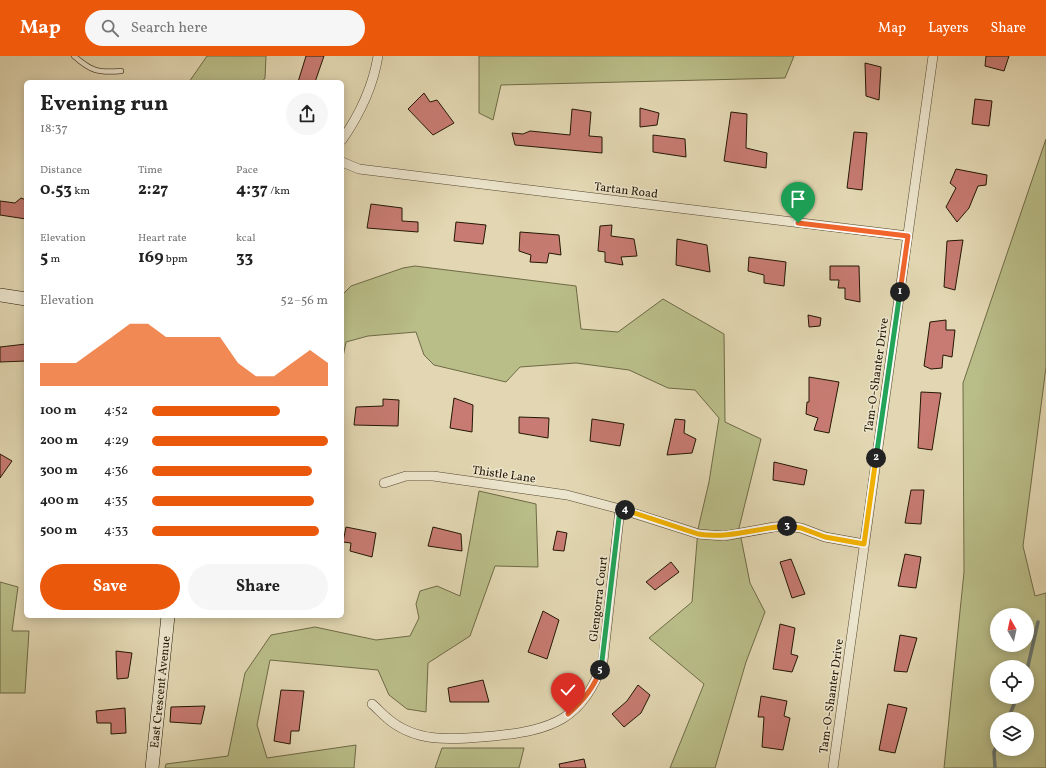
<!DOCTYPE html>
<html lang="en">
<head>
<meta charset="utf-8">
<style>
	:root { --surface:#fff; --page:#f6f6f6; --text:#222; --muted:#767676; --accent:#ea580c }
	body { margin:0; font-family:Vollkorn,serif; background:var(--page); color:var(--text); height:100vh; display:flex; flex-direction:column; font-size:15px; white-space:nowrap }
	* { box-sizing:border-box; margin:0 }
	p { font-size:13px; color:var(--muted) }
	.icon { flex:none; width:22px; height:22px; fill:none; stroke:currentColor; stroke-width:2; stroke-linecap:round; stroke-linejoin:round }
	.map { position:relative; flex:1; overflow:hidden }
	.details { position:absolute; left:24px; top:24px; width:320px; height:538px; display:flex; flex-direction:column; background:var(--surface); border-radius:6px; box-shadow:0 2px 10px #0003 }
	.details>* { flex:none }
	.needle { width:26px; rotate:351deg }
	.buttons { position:absolute; left:990px; top:552px; display:grid; gap:8px }
	.buttons a { display:grid; place-items:center; width:44px; height:44px; border-radius:50%; background:var(--surface); box-shadow:0 2px 10px #0003; font-size:20px }
	.pin { position:absolute; display:grid; place-items:center; width:34px; height:34px; color:#fff; margin:-41px -17px; border-radius:50% 50% 50% 0; rotate:-45deg; box-shadow:0 0 4px #0007 }
	.pin .icon { rotate:45deg }
	.km { position:absolute; width:20px; height:20px; margin:-10px; border-radius:50%; background:#222; color:#fff; font-size:11px; line-height:20px; text-align:center }
	.round { display:grid; place-items:center; flex:none; width:42px; height:42px; border-radius:21px; background:var(--page) }
	.head { display:flex; align-items:center; justify-content:space-between; height:68px; padding:0 16px }
	h1 { font-size:22px; font-weight:700; line-height:30px }
	.metrics { display:grid; grid-template-columns:repeat(3,1fr); gap:6px; height:68px; padding:4px 16px }
	.metrics div { display:grid; align-content:center }
	.metrics b { font-size:17px; font-weight:700 }
	.metrics small { font-size:11px; font-weight:400 }
	.metrics p { font-size:11px }
	.chart { height:112px; padding:8px 16px }
	.chart p { display:flex; justify-content:space-between }
	.chart svg { width:100%; height:72px; margin-top:4px; fill:var(--accent); opacity:.7 }
	.action { display:flex; gap:8px; margin-top:auto; padding:8px 16px }
	.action a { flex:1; height:46px; border-radius:24px; background:var(--accent); color:#fff; font-size:16px; font-weight:700; line-height:46px; text-align:center }
	.action a+a { background:var(--page); color:var(--text) }
	ul { padding:0 16px; list-style:none; font-size:13px }
	li { display:grid; grid-template-columns:64px 48px 1fr; align-items:center; height:30px }
	li i { height:10px; border-radius:5px; background:var(--accent) }
	header { display:flex; align-items:center; gap:24px; box-sizing:border-box; height:56px; padding:0 20px; background:var(--accent); color:#fff }
	header strong { font-size:19px }
	nav { display:flex; gap:22px; margin-inline-start:auto; font-size:14px }
	.search { width:280px; height:36px; background:var(--page); display:flex; align-items:center; gap:10px; box-sizing:border-box; padding:0 14px; border-radius:22px; color:var(--muted); font-size:15px }
	.map>svg:first-child { display:block }
	.green { fill:#b9bd88; stroke:#6e6a46; fill-rule:evenodd }
	.lines { fill:none; stroke-linecap:round; stroke-linejoin:round }
	.stream { stroke:#6b7670; stroke-width:3.5 }
	.building { fill:#c77b72; stroke:#241704 }
	.lane-casing { stroke:#544730; stroke-width:6 }
	.street-casing { stroke:#544730; stroke-width:10 }
	.secondary-casing { stroke:#241704; stroke-width:14 }
	.lane { stroke:#ece5cd; stroke-width:4.5 }
	.street { stroke:#ece5cd; stroke-width:9 }
	.secondary { stroke:#ece5cd; stroke-width:13 }
	.split-1-casing { stroke:#fff; stroke-width:8 }
	.split-2-casing { stroke:#fff; stroke-width:8 }
	.split-3-casing { stroke:#fff; stroke-width:8 }
	.split-4-casing { stroke:#fff; stroke-width:8 }
	.split-5-casing { stroke:#fff; stroke-width:8 }
	.split-6-casing { stroke:#fff; stroke-width:8 }
	.split-1 { stroke:#f0652b; stroke-width:5 }
	.split-2 { stroke:#22a559; stroke-width:5 }
	.split-3 { stroke:#f5b400; stroke-width:5 }
	.split-4 { stroke:#f5b400; stroke-width:5 }
	.split-5 { stroke:#22a559; stroke-width:5 }
	.split-6 { stroke:#f0652b; stroke-width:5 }
	.labels { text-anchor:middle; stroke-width:3; stroke-linejoin:round; paint-order:stroke }
	.street-label { font-size:12px; fill:#241704; stroke:#ece5cd }
</style>
</head>
<body>
<header>
<strong>Map</strong>
<div class="search"><svg class="icon" aria-label="search" viewBox="0 0 24 24"><circle cx="10" cy="10" r="6"/><path d="M15 15l6 6"/></svg>Search here</div>
<nav><a>Map</a><a>Layers</a><a>Share</a></nav>
</header>
<div class="map">
<svg width="1046" height="712" viewBox="0 0 1046 712">
	<rect width="100%" height="100%" fill="#e2d7b2"/>
	<filter id="stains"><feTurbulence type="fractalNoise" baseFrequency=".005" numOctaves="4"/><feColorMatrix values="0 0 0 0 .2 0 0 0 0 .09 0 0 0 0 .02 0 0 0 .5 -.17"/></filter>
	<radialGradient id="worn" r=".72"><stop offset=".6" stop-color="#630" stop-opacity="0"/><stop offset="1" stop-color="#630" stop-opacity=".3"/></radialGradient>
	<!-- green -->
	<path class="green" d="M207,0h59l-1,22 -3,4h-73z
		M479,0h315l-9,22 -284,7 -8,35 -14,-7z
		M1046,83v228l-23,179 12,50 11,-3v175h-102l20,-196 -1,-189zM997,559h30v30h-30zM997,611h30v30h-30zM997,663h30v30h-30z
		M415,210l161,20 5,43 37,3 45,-33 61,35 1,88 36,17 -22,89 11,55 15,29 -19,50 -31,106h-45l34,-84 -55,-46 43,-36 6,-73 11,-47 10,-64 -24,-28 -27,-2 -39,-18 -53,-7 -56,4 -14,15 -72,-17 -10,-10 -8,-23 -48,4 -22,6 -4,20v-67l9,-9 52,-18z
		M479,435l57,13 2,63 -43,-1 -25,70 -42,27 -2,49 -19,-3 -18,-14 -11,-25 -108,-10 -13,65 10,33 89,-13 -2,23h-189l1,-4 62,-8 17,-83 26,-38 44,-8 61,13 34,-4 9,-18 -3,-14 4,-13 17,-5 23,10z
		M0,526l18,5 -6,44h17l-4,62h-25z
		M442,692h82l-5,20h-84z"/>
	<g class="lines">
		<!-- stream -->
		<path class="stream" d="M1027,614l11,-48
			M1008,663l9,-22
			M995,712l-1,-16 3,-7"/>
	</g>
	<!-- building -->
	<path class="building" d="M306,0h18l-9,26h-17z
		M986,0h23l-5,15 -19,-5z
		M865,7l16,4 -2,33 -13,-4z
		M424,37l6,9 7,-2 17,23 -21,12 -25,-26z
		M975,43l17,2 -3,25 -17,-2z
		M640,52l19,5 -2,12 -17,2z
		M572,53l19,3 -2,24 13,1v16l-87,-8 -3,-12 11,1 7,-3 40,4z
		M731,56l16,2 -1,34 21,5 -1,15 -42,-7z
		M854,76l13,1 -5,57 -15,-2z
		M653,79l32,4 1,18 -33,-5z
		M956,113l31,6 -1,10 -8,1 -9,22 -12,14 -11,-15 10,-19 -6,-5z
		M21,142l5,2v19l-26,-4v-14l15,2z
		M371,148l31,4v13l16,1v10l-51,-4z
		M456,166l30,3 -3,19 -29,-3z
		M612,169l-1,11 23,3 3,17 -16,1 2,8 -18,-3v-10l-7,-1 2,-25z
		M520,176l39,3 2,20 -12,-2 -2,10 -17,-1 1,-7 -12,-4z
		M677,183l30,6 3,27 -34,-7z
		M963,184l-8,50 -11,-3 3,-46z
		M749,201l37,5 -2,24 -20,-3v-8l-16,-4z
		M830,210h29l1,36 -15,-3v-11h-7l1,-8h-9z
		M808,259l13,3 -1,8 -11,1z
		M946,264v10h9l-3,27 -9,-2 -1,13 -11,1 -7,-3 6,-44z
		M26,288v17l-26,1v-15z
		M809,321l30,5 -10,51 -15,-3 4,-12 -12,-4 1,-12h2z
		M921,336l20,1 -9,57 -14,-2z
		M454,342l19,7 -1,27 -22,-4z
		M383,343l16,1 -1,26 -44,-1 2,-18 27,-1z
		M519,361l30,1 -1,20 -29,-5z
		M592,363l32,5 -4,22 -30,-5z
		M675,363l10,1 -1,13 12,6 -4,14 -25,2z
		M0,398l12,7 -12,17z
		M774,406l33,8 -3,15 -31,-5z
		M911,434h13l-3,34 -16,-1z
		M346,471l30,6 -4,24 -22,-6 1,-8 -8,-1z
		M433,471l28,7 1,17 -34,-5z
		M557,475l10,2 -3,18 -11,-1z
		M905,498l16,3 -5,31 -18,-2z
		M791,503l14,35 -13,4 -12,-36z
		M671,506l8,10 -24,18 -9,-8z
		M543,555l16,9 -12,39 -19,-7z
		M780,568l15,4 -4,26 7,2 -6,16 -19,-3z
		M900,579l17,3 -10,34 -13,-1z
		M116,595l16,2 -4,25 -11,1z
		M483,624l6,22h-39l-2,-14z
		M638,629l12,10 -9,18 -17,14 -12,-13 15,-13z
		M281,634l23,1 -5,40h-8l-1,13 -16,-3z
		M761,640l26,5 -3,15 6,2 -7,32 -21,-3 2,-30h-6z
		M888,648l19,4 -12,45 -16,-3z
		M205,650l-4,18 -31,-2 1,-15z
		M125,652l1,25 -15,1v-11h-14l-1,-12z
		M584,703l2,9h-26l-1,-4z"/>
	<g class="lines">
		<defs>
			<path id="lane" d="M74,0c17,15 24,17 47,15"/>
			<path id="street" d="M342,84c18,-26 31,-53 36,-84
				M342,106l17,7 549,67
				M384,427l22,-7h27l134,19 53,14 79,25 25,2 50,-9 13,-1 14,2 24,9 39,7
				M372,648c5,4 10,10 15,14 31,27 70,21 107,18 57,-6 90,-16 109,-75l17,-152
				M833,712l100,-712"/>
			<path id="secondary" d="M0,239l26,4
				M152,712l16,-152"/>
		</defs>
		<!-- lane casing -->
		<use href="#lane" class="lane-casing"/>
		<!-- street casing -->
		<use href="#street" class="street-casing"/>
		<!-- secondary casing -->
		<use href="#secondary" class="secondary-casing"/>
		<!-- lane -->
		<use href="#lane" class="lane"/>
		<!-- street -->
		<use href="#street" class="street"/>
		<!-- secondary -->
		<use href="#secondary" class="secondary"/>
	</g>
	<g class="lines">
		<defs>
			<path id="split-1" d="M798,167l110,13 -8,56"/>
			<path id="split-2" d="M876,402l24,-166"/>
			<path id="split-3" d="M787,470l14,2 24,9 39,7 12,-86"/>
			<path id="split-4" d="M625,454l73,24c31,5 59,-6 89,-8"/>
			<path id="split-5" d="M600,614l2,-9 18,-152 5,1"/>
			<path id="split-6" d="M568,658c14,-12 26,-26 32,-44"/>
		</defs>
		<!-- split-1 casing -->
		<use href="#split-1" class="split-1-casing"/>
		<!-- split-2 casing -->
		<use href="#split-2" class="split-2-casing"/>
		<!-- split-3 casing -->
		<use href="#split-3" class="split-3-casing"/>
		<!-- split-4 casing -->
		<use href="#split-4" class="split-4-casing"/>
		<!-- split-5 casing -->
		<use href="#split-5" class="split-5-casing"/>
		<!-- split-6 casing -->
		<use href="#split-6" class="split-6-casing"/>
		<!-- split-1 -->
		<use href="#split-1" class="split-1"/>
		<!-- split-2 -->
		<use href="#split-2" class="split-2"/>
		<!-- split-3 -->
		<use href="#split-3" class="split-3"/>
		<!-- split-4 -->
		<use href="#split-4" class="split-4"/>
		<!-- split-5 -->
		<use href="#split-5" class="split-5"/>
		<!-- split-6 -->
		<use href="#split-6" class="split-6"/>
	</g>
	<g class="labels">
		<!-- street labels -->
		<g class="street-label">
			<text transform="translate(626 134) rotate(7)" y="4">Tartan Road</text>
			<text transform="translate(876 319) rotate(-82)" y="4">Tam-O-Shanter Drive</text>
			<text transform="translate(504 418) rotate(8)" y="4">Thistle Lane</text>
			<text transform="translate(598 543) rotate(-83)" y="4">Glengorra Court</text>
			<text transform="translate(160 636) rotate(-84)" y="4">East Crescent Avenue</text>
			<text transform="translate(831 640) rotate(-82)" y="4">Tam-O-Shanter Drive</text>
		</g>
	</g>
	<rect width="100%" height="100%" filter="url(#stains)"/>
	<rect width="100%" height="100%" fill="url(#worn)"/>
</svg>
<div class="buttons">
<a><svg class="needle" viewBox="-14 -14 28 28"><path d="M0-13l5 13h-10z" fill="#e53935"/><path d="M0 13l5-13h-10z" fill="#767676"/></svg></a>
<a><svg class="icon" aria-label="locate" viewBox="0 0 24 24"><circle cx="12" cy="12" r="6"/><path d="M12 2v4M12 18v4M2 12h4M18 12h4"/></svg></a>
<a><svg class="icon" aria-label="layers" viewBox="0 0 24 24"><path d="M12 4l9 5-9 5-9-5zM3 14l9 5 9-5"/></svg></a>
</div>
<div class="pin" style="left:798px;top:167px;background:#1e9e55"><svg class="icon" aria-label="arrive" viewBox="0 0 24 24"><path d="M6 21V4h12l-3 4 3 4H6"/></svg></div>
<div class="pin" style="left:568px;top:658px;background:#d93025"><svg class="icon" aria-label="check" viewBox="0 0 24 24"><path d="M5 12l5 5 9-10"/></svg></div>
<b class="km" style="left:900px;top:236px">1</b>
<b class="km" style="left:876px;top:402px">2</b>
<b class="km" style="left:787px;top:470px">3</b>
<b class="km" style="left:625px;top:454px">4</b>
<b class="km" style="left:600px;top:614px">5</b>
<section class="details">
<div class="head"><div><h1>Evening run</h1><p>18:37</p></div><a class="round"><svg class="icon" aria-label="share" viewBox="0 0 24 24"><path d="M12 15V3M7 8l5-5 5 5M5 13v7h14v-7"/></svg></a></div>
<div class="metrics">
<div><p>Distance</p><b>0.53<small> km</small></b></div>
<div><p>Time</p><b>2:27</b></div>
<div><p>Pace</p><b>4:37<small> /km</small></b></div>
</div>
<div class="metrics">
<div><p>Elevation</p><b>5<small> m</small></b></div>
<div><p>Heart rate</p><b>169<small> bpm</small></b></div>
<div><p>kcal</p><b>33</b></div>
</div>
<div class="chart"><p><span>Elevation</span>52–56 m</p>
<svg viewBox="0 0 160 44" preserveAspectRatio="none"><path d="M0 44V30L10 30L20 30L30 22L40 14L50 6L60 6L70 14L80 14L90 14L100 14L110 30L120 38L130 38L140 30L150 22L160 30V44z"/></svg>
</div>
<ul>
<li><b>100 m</b>4:52<i style="width:73%"></i></li>
<li><b>200 m</b>4:29<i style="width:100%"></i></li>
<li><b>300 m</b>4:36<i style="width:91%"></i></li>
<li><b>400 m</b>4:35<i style="width:92%"></i></li>
<li><b>500 m</b>4:33<i style="width:95%"></i></li>
</ul>
<div class="action"><a>Save</a><a>Share</a></div>
</section>
</div>
</body>
</html>
